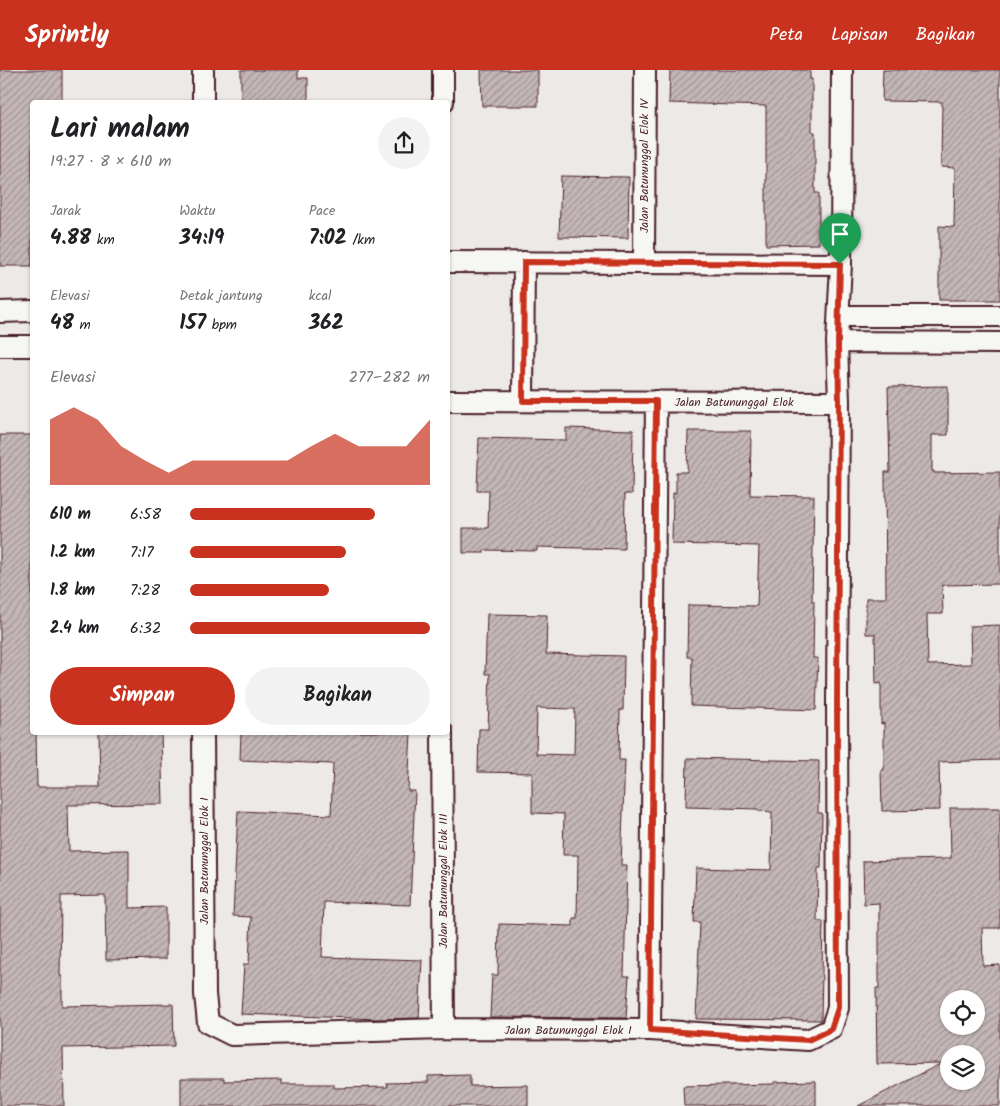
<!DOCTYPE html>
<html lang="id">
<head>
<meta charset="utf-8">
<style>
	:root { --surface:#fff; --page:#f2f2f2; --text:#202124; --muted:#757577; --accent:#c8321e }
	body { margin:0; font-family:Kalam,sans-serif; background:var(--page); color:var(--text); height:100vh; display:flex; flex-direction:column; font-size:19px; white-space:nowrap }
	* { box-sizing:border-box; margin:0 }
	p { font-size:16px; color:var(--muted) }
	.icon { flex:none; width:28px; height:28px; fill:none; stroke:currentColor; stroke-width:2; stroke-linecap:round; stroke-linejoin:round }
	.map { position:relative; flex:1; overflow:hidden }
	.panel { position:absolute; left:30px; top:30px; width:420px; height:635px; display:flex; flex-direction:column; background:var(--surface); border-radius:5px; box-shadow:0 1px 4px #0004 }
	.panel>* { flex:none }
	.controls { position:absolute; left:940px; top:920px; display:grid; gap:10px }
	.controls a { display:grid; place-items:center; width:45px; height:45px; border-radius:50%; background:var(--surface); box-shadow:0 1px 4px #0004; font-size:25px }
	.pin { position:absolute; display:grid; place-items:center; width:42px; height:42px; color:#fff; margin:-51px -21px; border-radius:50% 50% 50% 0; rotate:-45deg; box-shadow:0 0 5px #0007 }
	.pin .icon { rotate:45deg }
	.round { display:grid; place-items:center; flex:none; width:52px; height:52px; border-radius:26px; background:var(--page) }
	.headline { display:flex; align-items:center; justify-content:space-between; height:85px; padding:0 20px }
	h1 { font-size:28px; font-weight:800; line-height:38px }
	.metrics { display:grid; grid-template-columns:repeat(3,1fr); gap:8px; height:85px; padding:5px 20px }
	.metrics div { display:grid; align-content:center }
	.metrics b { font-size:21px; font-weight:800 }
	.metrics small { font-size:14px; font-weight:400 }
	.metrics p { font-size:14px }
	.chart { height:140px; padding:10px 20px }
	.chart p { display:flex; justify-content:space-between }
	.chart svg { width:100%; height:90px; margin-top:5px; fill:var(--accent); opacity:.7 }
	.cta { display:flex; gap:10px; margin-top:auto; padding:10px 20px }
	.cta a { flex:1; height:58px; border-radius:30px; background:var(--accent); color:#fff; font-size:20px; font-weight:800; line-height:58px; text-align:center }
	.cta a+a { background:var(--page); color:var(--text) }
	ul { padding:0 20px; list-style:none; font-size:16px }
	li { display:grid; grid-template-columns:80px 60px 1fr; align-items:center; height:38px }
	li i { height:12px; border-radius:6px; background:var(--accent) }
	header { display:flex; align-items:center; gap:30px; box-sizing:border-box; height:70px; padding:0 25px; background:var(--accent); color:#fff }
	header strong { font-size:24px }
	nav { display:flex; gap:28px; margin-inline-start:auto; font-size:18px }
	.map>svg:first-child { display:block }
	.building { fill:url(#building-hatch); stroke:#4a1f2b; fill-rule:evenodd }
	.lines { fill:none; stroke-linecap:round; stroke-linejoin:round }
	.minor-casing { stroke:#4a1f2b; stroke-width:24 }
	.minor { stroke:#f6f6f2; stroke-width:20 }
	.route-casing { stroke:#fff; stroke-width:10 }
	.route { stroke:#c8321e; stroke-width:6 }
	.labels { text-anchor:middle; stroke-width:4; stroke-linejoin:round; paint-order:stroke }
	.street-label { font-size:12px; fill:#4a1f2b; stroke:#f6f6f2 }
</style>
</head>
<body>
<header>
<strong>Sprintly</strong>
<nav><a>Peta</a><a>Lapisan</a><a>Bagikan</a></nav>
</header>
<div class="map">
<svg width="1000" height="1036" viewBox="0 0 1000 1036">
	<defs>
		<pattern id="building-hatch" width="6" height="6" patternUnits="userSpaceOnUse" patternTransform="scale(1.25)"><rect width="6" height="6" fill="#c4b7b7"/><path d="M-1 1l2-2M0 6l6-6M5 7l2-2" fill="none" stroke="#a19495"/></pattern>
	</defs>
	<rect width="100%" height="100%" fill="#ece9e6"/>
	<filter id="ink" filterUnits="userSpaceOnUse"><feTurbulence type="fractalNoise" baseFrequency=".02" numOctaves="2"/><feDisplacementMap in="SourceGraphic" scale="10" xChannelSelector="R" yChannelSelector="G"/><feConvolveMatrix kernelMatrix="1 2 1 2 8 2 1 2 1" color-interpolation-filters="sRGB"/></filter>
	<g filter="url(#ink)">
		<!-- building -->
		<path class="building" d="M0,0h62v32h-30v164h-32z
			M241,0h57v8h10v24h-67z
			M481,0h57v36h-56z
			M670,0h140v9h2v53h3v61h4v51l-53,1v-139l-97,-3z
			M883,0h117v230h-61v-74l15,1 1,-59 -14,-1 1,-65 -60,-1z
			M561,106l68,1 -1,61 -69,-1z
			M948,316v49h-16v36h2v2l66,-1v112l-58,1 1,29h-16l1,51 43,-1 -1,-38 30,-1v135l-61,2 1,48 -58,1 -1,-41h3v-47l-3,1v-41l-5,1 -1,-50h-9v-36h20l-1,-126h5l-2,-85z
			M566,358l67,2 -1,64h-7l-1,55 -87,-2v4l-53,-1v3h-21v-25h25l1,-37h-12l2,-53 87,2z
			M688,361h63l-1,64 64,1 -2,105h2l-1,57h5l-2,52 -125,-4 1,-49h-5l1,-52 69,1 2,-60 -87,-2 1,-51h3v-21h11z
			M0,365h32v297h4l1,55h63l-1,-55h62l2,72 -95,1 1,46 60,-1v58l37,-1v52l-60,1 -1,-65 -44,1 -1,80h2v30l111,-2 1,42 -111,2 1,58h-64z
			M487,544l60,1 -1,39 78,2 -1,54h-3l-1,50h6l-4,105h6l-3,111h5l-3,42 -136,-1 2,-42h6l1,-51 74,2v-8h4l1,-63h-15l1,-41 -32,-1v-40l-54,-1 1,-43h9l2,-55h-5zM537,638l38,1 -1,46 -38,-1z
			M241,662h170l-3,59h7l-5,114 -86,-3 -2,55 100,3 -3,58 -40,1 -138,-5 3,-50h5l2,-47 -18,-1 5,-105 93,4 2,-51 -93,-4z
			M687,688l132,3 -1,52h4l-1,55h-3l-1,53h6l-2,99 -125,-1 4,-97h-6l2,-54 75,2 1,-58 -14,-1v-2l-72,-2z
			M950,738h50v120h-18l1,38 17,-1v141h-142l84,-43 -65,1 -1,-76h3v-85l-15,1 -1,-43 83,-2v-1h5zM949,929h27v27h-27zM949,984h27v27h-27z
			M470,1005v11l58,-1v21h-347v-28h43v3l58,-1v4h52v4l54,-1 -1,-4 41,-1v-6z
			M816,1011v25h-132l-1,-20 91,-2v-2z"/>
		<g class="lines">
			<defs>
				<path id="minor" d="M203,32v-32
					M443,32v-32
					M448,192l393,2
					M644,193l1,-193
					M0,242l32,-1
					M839,246h161
					M837,272l163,1
					M0,276h32
					M448,331l391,1 -2,-60 4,-78 1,-194
					M523,331l1,-139
					M203,662l2,262 3,29 24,12 212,-6 206,1 158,10 23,-11 7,-21 -1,-307 2,-299
					M442,662l2,297
					M650,960l6,-629"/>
			</defs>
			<!-- minor casing -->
			<use href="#minor" class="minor-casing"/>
			<!-- minor -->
			<use href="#minor" class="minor"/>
		</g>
	</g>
	<g class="lines" filter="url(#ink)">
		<defs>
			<path id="route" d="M524,192l316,2 -2,78 1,60 -2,299 1,307 -7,21 -23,11 -158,-10 6,-629h-133z"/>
		</defs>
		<!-- route casing -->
		<use href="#route" class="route-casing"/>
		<!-- route -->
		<use href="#route" class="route"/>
	</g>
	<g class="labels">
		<!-- street labels -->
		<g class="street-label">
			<text transform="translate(644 96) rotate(-90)" y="4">Jalan Batununggal Elok IV</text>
			<text x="734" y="336">Jalan Batununggal Elok</text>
			<text transform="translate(204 791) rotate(-90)" y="4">Jalan Batununggal Elok I</text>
			<text transform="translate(443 811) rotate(-90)" y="4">Jalan Batununggal Elok III</text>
			<text x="568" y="964">Jalan Batununggal Elok I</text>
		</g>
	</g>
</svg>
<div class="controls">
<a><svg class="icon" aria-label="locate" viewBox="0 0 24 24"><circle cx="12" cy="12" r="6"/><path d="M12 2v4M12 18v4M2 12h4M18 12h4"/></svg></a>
<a><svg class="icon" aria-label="layers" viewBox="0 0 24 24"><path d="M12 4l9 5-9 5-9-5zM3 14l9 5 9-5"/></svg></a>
</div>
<div class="pin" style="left:840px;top:194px;background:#1e9e55"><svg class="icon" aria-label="arrive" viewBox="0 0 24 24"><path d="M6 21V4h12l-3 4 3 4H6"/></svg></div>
<section class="panel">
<div class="headline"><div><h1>Lari malam</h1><p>19:27 · 8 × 610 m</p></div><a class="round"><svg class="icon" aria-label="share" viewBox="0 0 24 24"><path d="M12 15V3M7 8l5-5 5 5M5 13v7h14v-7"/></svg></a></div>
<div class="metrics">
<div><p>Jarak</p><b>4.88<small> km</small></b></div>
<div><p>Waktu</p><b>34:19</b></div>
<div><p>Pace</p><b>7:02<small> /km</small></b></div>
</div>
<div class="metrics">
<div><p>Elevasi</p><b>48<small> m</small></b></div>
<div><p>Detak jantung</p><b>157<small> bpm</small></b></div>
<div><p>kcal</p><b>362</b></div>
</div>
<div class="chart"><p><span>Elevasi</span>277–282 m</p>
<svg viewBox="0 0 160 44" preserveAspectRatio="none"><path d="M0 44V12L10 6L20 12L30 25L40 32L50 38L60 32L70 32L80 32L90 32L100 32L110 25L120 19L130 25L140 25L150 25L160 12V44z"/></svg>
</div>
<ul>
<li><b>610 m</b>6:58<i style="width:77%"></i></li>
<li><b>1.2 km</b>7:17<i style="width:65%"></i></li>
<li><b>1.8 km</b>7:28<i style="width:58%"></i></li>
<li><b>2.4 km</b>6:32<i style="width:100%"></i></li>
</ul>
<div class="cta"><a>Simpan</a><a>Bagikan</a></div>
</section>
</div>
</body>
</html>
